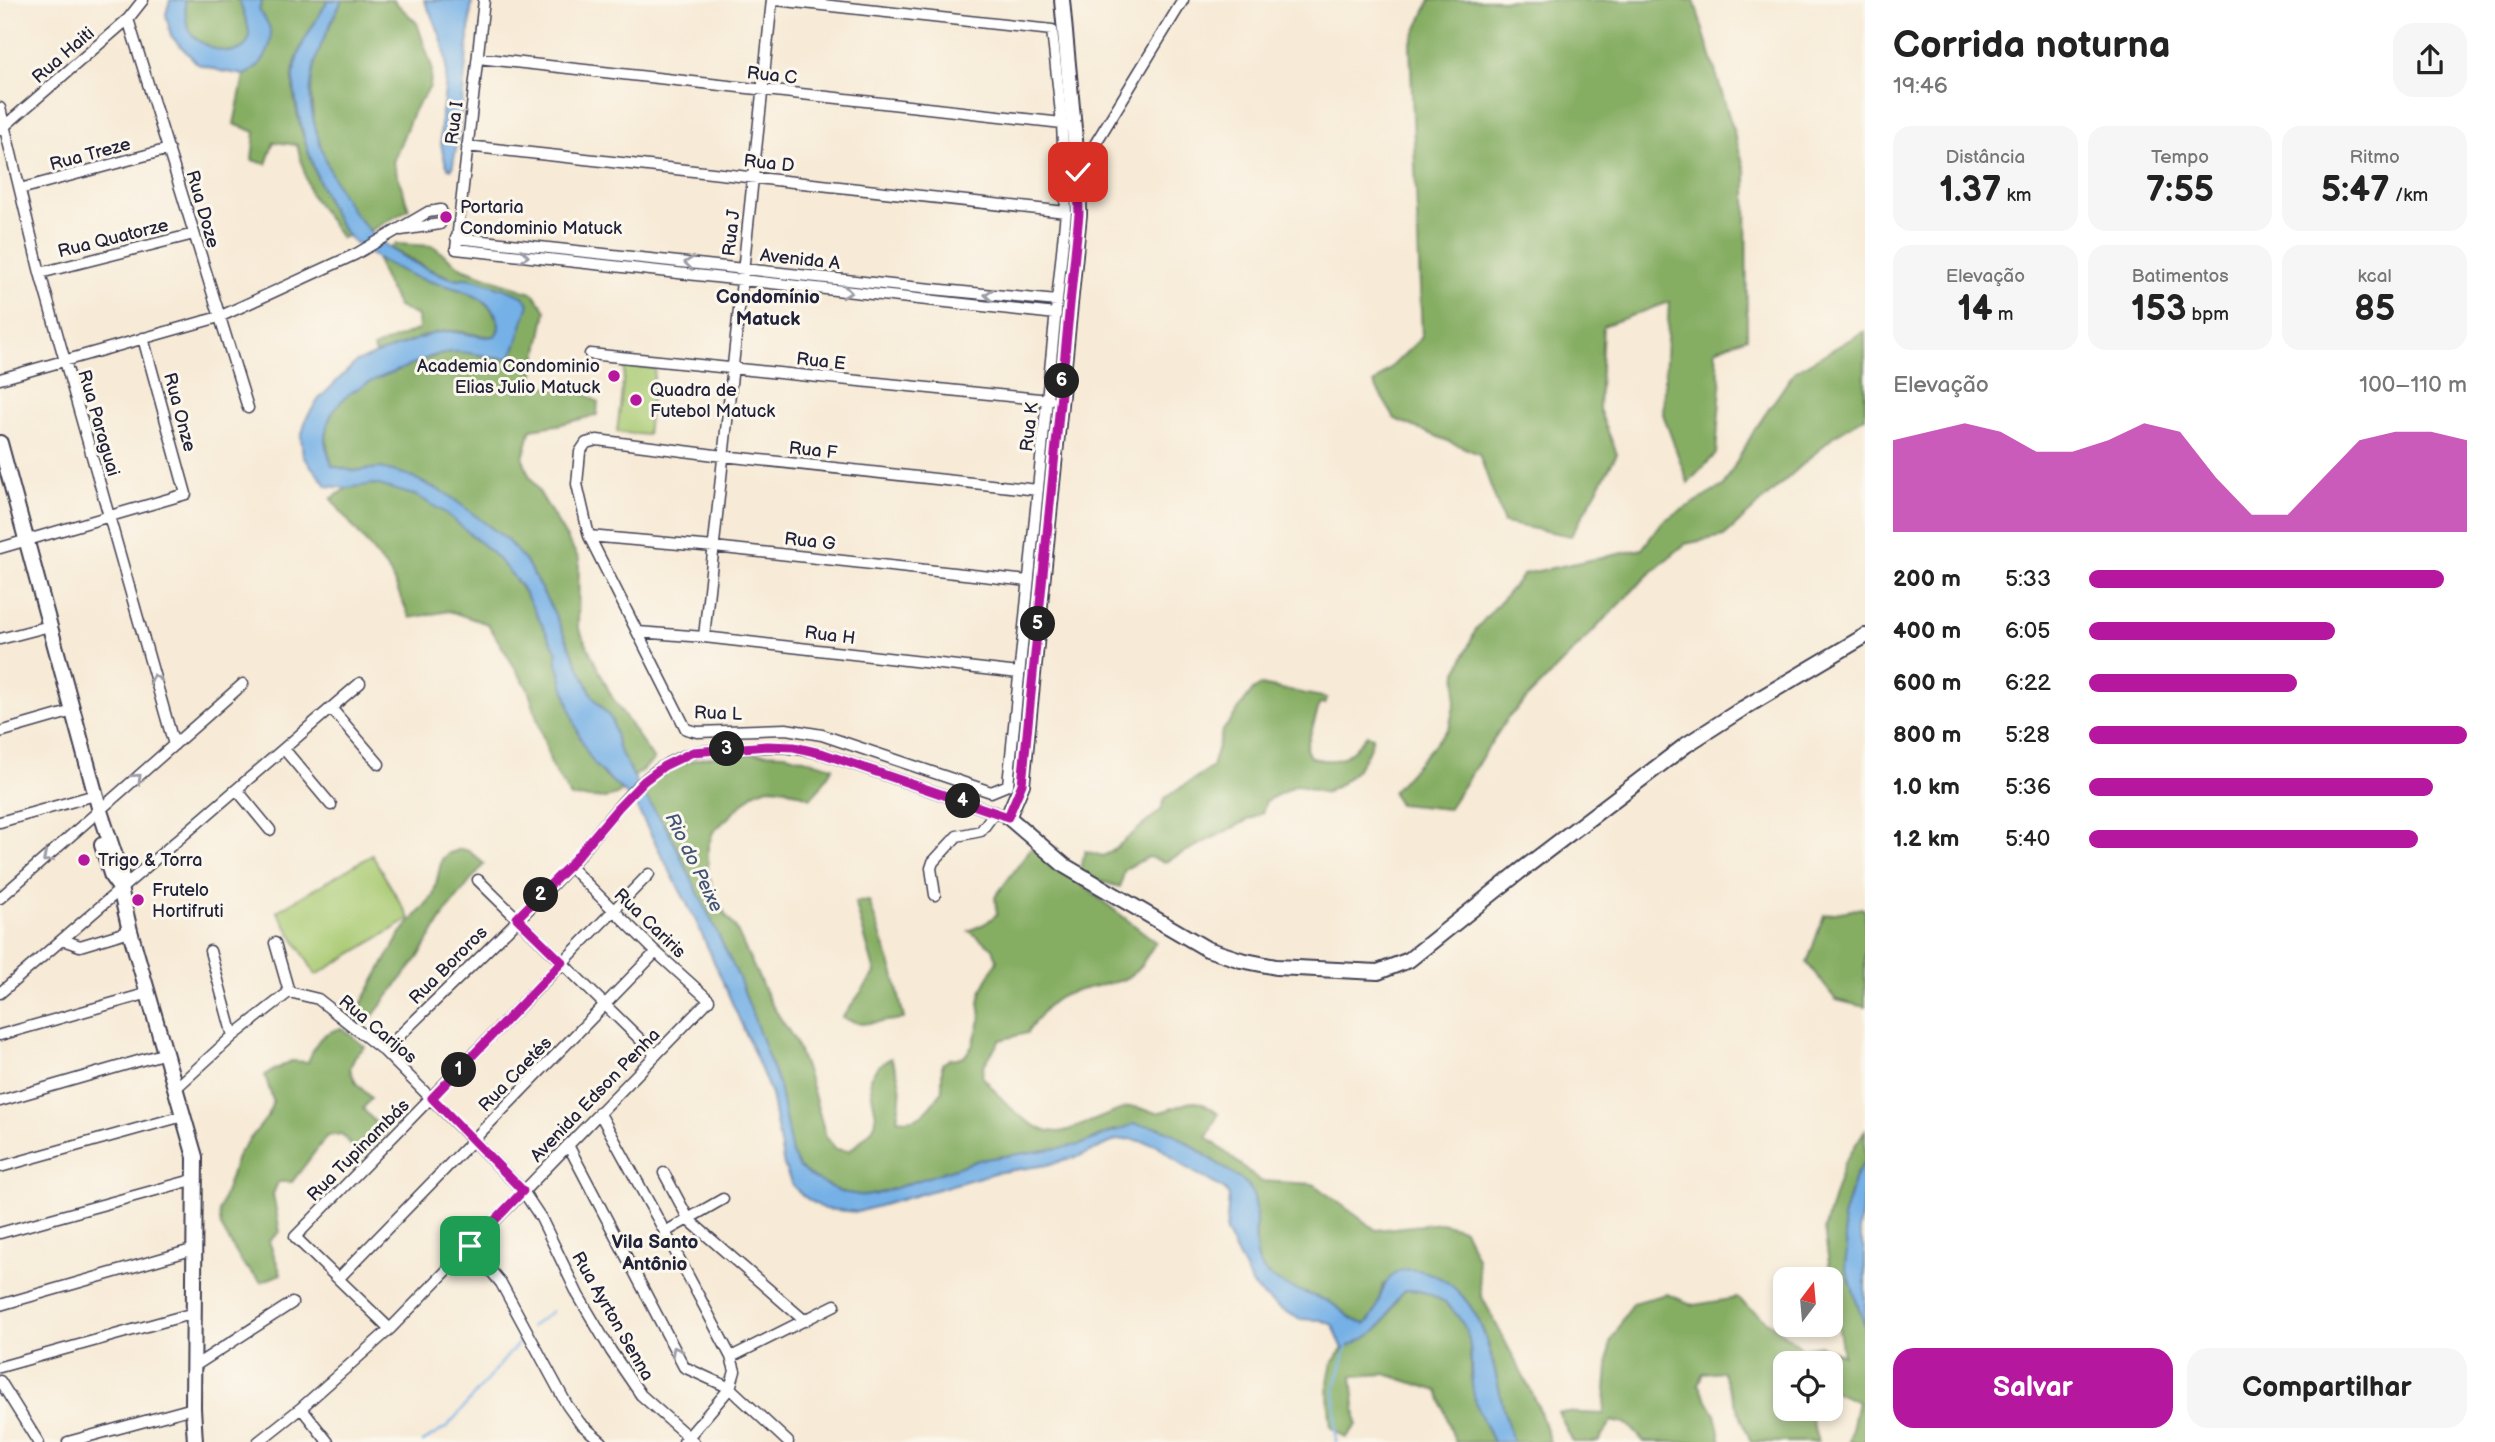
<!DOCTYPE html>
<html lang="pt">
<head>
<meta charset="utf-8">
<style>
	:root { --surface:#fff; --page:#f6f6f6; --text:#222; --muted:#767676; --accent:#b5179e }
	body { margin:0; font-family:"Balsamiq Sans",sans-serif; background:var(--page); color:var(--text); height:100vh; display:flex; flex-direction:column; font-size:26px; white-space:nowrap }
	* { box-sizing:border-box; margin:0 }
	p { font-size:23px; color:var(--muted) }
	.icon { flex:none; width:38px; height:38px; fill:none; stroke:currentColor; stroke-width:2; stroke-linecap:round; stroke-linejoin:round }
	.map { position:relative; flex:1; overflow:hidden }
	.panel { display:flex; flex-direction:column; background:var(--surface); width:630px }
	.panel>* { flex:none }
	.needle { width:46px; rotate:16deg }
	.tools { position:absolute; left:1773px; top:1267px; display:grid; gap:14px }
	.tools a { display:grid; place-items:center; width:70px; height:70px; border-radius:14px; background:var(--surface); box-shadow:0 4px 10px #0003; font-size:35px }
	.pin { position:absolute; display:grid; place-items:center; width:60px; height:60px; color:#fff; margin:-30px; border-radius:14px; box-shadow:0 4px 10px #0006 }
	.km { position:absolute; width:35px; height:35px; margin:-18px; border-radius:50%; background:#222; color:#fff; font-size:19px; line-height:35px; text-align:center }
	.round { display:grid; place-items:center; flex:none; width:74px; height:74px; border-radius:21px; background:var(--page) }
	.head { display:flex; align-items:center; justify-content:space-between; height:119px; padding:0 28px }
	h1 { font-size:38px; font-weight:700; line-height:52px }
	.metrics { display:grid; grid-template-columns:repeat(3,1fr); gap:10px; height:119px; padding:7px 28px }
	.metrics div { display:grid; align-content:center; border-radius:18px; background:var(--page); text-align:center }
	.metrics b { font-size:35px; font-weight:700 }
	.metrics small { font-size:19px; font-weight:400 }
	.metrics p { font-size:19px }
	.chart { height:196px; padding:14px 28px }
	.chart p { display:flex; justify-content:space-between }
	.chart svg { width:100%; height:126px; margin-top:7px; fill:var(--accent); opacity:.7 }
	.action { display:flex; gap:14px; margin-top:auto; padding:14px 28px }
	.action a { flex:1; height:80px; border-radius:21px; background:var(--accent); color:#fff; font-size:28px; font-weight:700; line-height:80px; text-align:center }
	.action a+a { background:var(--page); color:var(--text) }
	ul { padding:0 28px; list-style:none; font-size:23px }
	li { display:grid; grid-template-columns:112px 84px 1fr; align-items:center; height:52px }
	li i { height:18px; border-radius:9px; background:var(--accent) }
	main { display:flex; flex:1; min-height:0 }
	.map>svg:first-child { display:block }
	.green { fill:#a9ca72; stroke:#667656; stroke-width:2 }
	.forest { fill:#86ae64; stroke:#546850; stroke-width:2 }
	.water { fill:#75b0e6; stroke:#4c6990; stroke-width:2 }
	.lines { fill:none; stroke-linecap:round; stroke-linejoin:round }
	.stream { stroke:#75b0e6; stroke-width:2.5 }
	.street-casing { stroke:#424052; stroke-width:13 }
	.secondary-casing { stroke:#424052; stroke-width:18 }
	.street { stroke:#fff; stroke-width:10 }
	.secondary { stroke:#fff; stroke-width:14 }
	.oneway { stroke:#9c9ca7 }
	.route-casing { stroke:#fff; stroke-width:14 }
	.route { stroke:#b5179e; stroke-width:9 }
	.poi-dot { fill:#b5179e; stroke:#fbf7ec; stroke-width:2.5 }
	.labels { text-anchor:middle; stroke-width:6; stroke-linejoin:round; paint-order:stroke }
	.street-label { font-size:18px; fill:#22223b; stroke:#fbf7ec }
	.poi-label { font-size:18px; fill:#22223b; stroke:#fbf7ec; text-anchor:start }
	.neighbourhood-label { font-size:19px; font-weight:bold; fill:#22223b; stroke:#fbf7ec }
	.water-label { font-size:19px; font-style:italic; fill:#3f5477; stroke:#fbf7ec }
</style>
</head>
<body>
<main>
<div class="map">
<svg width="1865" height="1442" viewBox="0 0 1865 1442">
	<rect width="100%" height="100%" fill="#fbf7ec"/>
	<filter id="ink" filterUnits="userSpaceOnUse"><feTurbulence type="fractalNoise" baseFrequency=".0143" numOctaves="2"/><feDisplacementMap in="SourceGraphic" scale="14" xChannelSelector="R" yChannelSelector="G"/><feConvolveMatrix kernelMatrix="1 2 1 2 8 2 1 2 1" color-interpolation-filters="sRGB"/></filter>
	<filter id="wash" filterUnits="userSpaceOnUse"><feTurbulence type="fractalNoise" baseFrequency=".00686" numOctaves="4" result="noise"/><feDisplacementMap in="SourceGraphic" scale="28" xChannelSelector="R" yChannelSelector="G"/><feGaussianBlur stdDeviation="1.57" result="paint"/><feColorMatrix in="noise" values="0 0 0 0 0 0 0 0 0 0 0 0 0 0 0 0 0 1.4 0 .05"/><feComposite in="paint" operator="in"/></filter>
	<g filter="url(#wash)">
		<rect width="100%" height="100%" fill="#f7ead6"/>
		<!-- green -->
		<path class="green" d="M625,365l30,3 -8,67 -30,-3z
			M372,855l38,64 -94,56 -39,-64z"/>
		<!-- forest -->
		<path class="forest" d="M185,0h54c3,10 9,22 10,32 2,33 -48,18 -59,0 -4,-7 -5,-23 -5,-32z
			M262,0h66c-12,23 -28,41 -34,68 -6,32 17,94 30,126 6,14 16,28 24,42l-7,2 -31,-45 -13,-48 -23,-3 -8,22 -14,-4 3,-28 -21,-8 10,-49 7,-3 19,-43 -11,-19z
			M342,0h51l24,23 15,45 -2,19 -16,23 -21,52 16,47 -39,22c-6,-7 -13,-13 -19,-19 -29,-36 -48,-109 -36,-153 5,-20 18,-40 27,-59z
			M1430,0h264l52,173 1,164 -32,13 6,36 -5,68 -28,29 -25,-69 6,-112 -66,24 -4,83 18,45 -46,82 -67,-13 -25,-69 -84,-35 -21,-35 48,-47 -12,-293z
			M396,244l37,2 29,22 72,26 12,17 -13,65 1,9 46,6 18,11 -1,13 -40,10 -26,4 -8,29 5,15 51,86 -1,68 34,70 42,63 -20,17 -16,-29 -6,-28 -19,-23 -38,-82 -28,-52 -146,-95 -28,3 -21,-5c-5,-17 -10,-36 0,-53 3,-5 8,-13 13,-17 12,-12 99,-46 116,-45 18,2 28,8 48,7l13,-33 -22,-35 -33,-12 -13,1 -25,-10 -39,-21z
			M377,258c13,6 26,14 39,19 26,10 67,12 80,40 4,8 4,12 -1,19 -17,2 -33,-7 -50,-5 -22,3 -46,17 -67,25l-5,-8 46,-19 -1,-13 -20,-9 -17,-35z
			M1865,331v86l-31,19 -110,100 -39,8 -39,33 -139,142 -59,90 -49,-5 -7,-12 57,-64 6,-26 2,-30 19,-43 48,-55 118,-25 21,-28 60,-35 32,-57 40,-58z
			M368,484c54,-1 124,60 152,102 14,21 25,44 37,66v11l29,85 20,29 18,12c-11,14 -37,8 -53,8l-19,-30 -24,-78 -40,-65 -39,-13 -39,7 -20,-45 -59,-74 16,-11z
			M1261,685l66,13 -2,6 -5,-1 -14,46 4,8c31,9 37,0 57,-22l6,2c-7,27 -23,43 -48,56l-29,-8 -30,16 -4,12 -97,49 -17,-5 -23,12 -5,18 -35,-10 -5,-8 5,-18 18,5 8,-4 50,-42 4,-12 47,-31 10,-35 31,-42z
			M757,753l29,1 47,13 -12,20 -10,11 -28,-10 -15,-1 -13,5 -42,40 -5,14v28l5,15 13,27 9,11 35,75 25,39 16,43 15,53 10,12 13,2c41,-34 24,-27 21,-73l8,-12 13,-8c12,25 11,34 6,61 25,4 31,-10 45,-28v-27l8,-5 14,-2 9,-12 8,-28 -2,-15 3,-13 15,-28 -4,-13 -24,-17 17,-8 11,-9 -2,-17 37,-50 124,95c-9,13 -17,31 -32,37 -8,4 -19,5 -27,7 -41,9 -47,13 -70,47l-27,7 -16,25 -2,11c19,22 44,55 76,56 14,0 54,-21 71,-25 10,-2 21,7 31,5 25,-5 32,-21 58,2l-11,23 53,44 53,3 63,46 65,-7 23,6 13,29 4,37 56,108 13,39h-37c-17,-46 -16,-104 -48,-143l-82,-15 -7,27 -10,13c-16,-2 -23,-15 -37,-22 -18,-8 -38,-12 -56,-23 -34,-22 -4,-68 -26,-95l-60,-42 -28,-15 -45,3 -34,15 -101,15 -88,30 -25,6 -26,-4 -30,-16 -11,-9 -7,-13 -13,-67 -40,-109 -97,-186c9,-7 18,-15 27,-21 26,-16 58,-16 88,-18z
			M461,849l8,2 15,13 -38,48 -28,46 -54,69 -10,-9 6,-12 41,-73 32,-37 9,-37 5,-5z
			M869,901l25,73 10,45 -43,5 -19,-6 33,-45 -20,-71z
			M1862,908l3,3v96l-29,-7 -29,-37 17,-48z
			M342,1028l23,19 -10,9 -5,13 6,14 15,15 -8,11 23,25 -26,23 -18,-23 -15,2 -35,46h-14l-5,12 7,38 -11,9 12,33 -20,8 -19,-19 -21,-36 -2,-16 19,-57 30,-38 5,-15 -8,-26 26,-14 17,1c9,-21 10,-28 34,-34z
			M1865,1130v30l-10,17 -12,41 4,32 -2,15 20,62v115h-16l9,-40 -27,-12 -1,-27h-45v46h23l10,33h-67l-29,-71 -19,2 -5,11 17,30 6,28h-77l-15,-17 -17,-4 -14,21h-25l-15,-30 46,2 6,-71 22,-40 35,-9 27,11 43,-7 65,50 19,-3 22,10 -19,-125 20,-67z
			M1406,1290c31,-1 61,25 64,56 1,11 -1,23 1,33 4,22 13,43 22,63h-38l-17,-51 -53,-17 -33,2 5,49 -11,13 -15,-11c-2,-26 -10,-58 12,-78 11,-9 27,-13 37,-23 11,-11 13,-27 26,-36z"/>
		<!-- water -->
		<path class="water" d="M170,0h15c0,9 1,25 5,32 11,18 61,33 59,0 -1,-10 -7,-22 -10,-32h23l-3,10c4,6 10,13 11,20 4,18 -9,39 -26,45l-23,-4 -23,-7 -27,-28 -5,-22z
			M328,0h14c-13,28 -28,54 -31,85 -3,21 4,42 10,62 22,67 61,109 130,131 6,2 10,0 15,0 8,0 49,14 56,18 4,2 5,4 7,8l-13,41 -6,13c-23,1 -44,-9 -65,-5 -15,2 -31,11 -46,17 -34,13 -72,27 -74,69 0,9 5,19 7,27l21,5 28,-3 27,7 39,19 59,45 21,24 28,52 38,82 19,23 6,28 24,44 26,38 71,148 40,108 13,68 7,13 11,9 30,16 26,4 11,-2 102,-34 100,-15 55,-21 18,2 21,7 74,51c22,27 -8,73 26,95 18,11 38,15 56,23 14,7 21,20 37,22 16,-15 11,-38 29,-50 9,-7 21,-5 31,-2 69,22 66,114 87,170h-20c-7,-15 -15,-30 -19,-46 -4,-17 -2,-33 -4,-49 -3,-32 -33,-58 -64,-57 -12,8 -16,23 -24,34 -10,13 -25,17 -39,25l-10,-24 -12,-5 -21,-1 -20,-10 -17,-13 -11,-12 -26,-52 3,-36 -4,-6 -40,-23 -28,-22 -26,-6 -14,1 -34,15 -36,10 -53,8 -136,39 -34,-3 -21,-13 -11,-11 -8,-19 -13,-72 -19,-46 -56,-127 -61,-117c-12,-17 -30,-25 -42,-42 -19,-28 -26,-67 -36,-99v-11l-36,-66 -14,-17 -15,-16 -45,-39 -30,-18 -42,-12 -28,4 -20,-2 -24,-30 -2,-19 6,-20 12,-18 37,-37 78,-29 14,-2 38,6 9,-1c5,-7 5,-11 2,-19 -14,-29 -57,-30 -84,-41 -22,-10 -47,-22 -64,-39 -25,-27 -62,-135 -54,-171 6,-26 21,-43 33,-66z
			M424,0h48l-13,135 -7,34 -4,-1c-17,-36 1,-69 -2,-107 -2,-22 -12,-41 -22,-61z
			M1865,1160v34l-6,36 6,24v73l-20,-62 2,-15 -4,-32 12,-41z"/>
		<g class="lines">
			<!-- stream -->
			<path class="stream" d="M531,1327l21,-16
				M423,1442l24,-15 74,-87
				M1336,1442l-1,-55 12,-41"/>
		</g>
	</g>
	<g filter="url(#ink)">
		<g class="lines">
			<defs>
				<path id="street" d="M484,0l-28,249 600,65
					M776,0l276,30 10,93 4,89 -58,573 -17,7 -169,-57 -36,-6 -89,3 -11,-3 -97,-193 -12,-52 3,-32 6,-9 11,-3 126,16 315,34
					M128,19l120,389
					M478,58l584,65
					M0,108l40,165 134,472
					M0,130l128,-111 15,-19
					M467,146l599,66
					M1078,172l105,-172
					M20,189l149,-40
					M401,230l39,-6
					M456,238l445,48 156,15
					M40,273l154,-39
					M590,354l459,46
					M0,379l219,-62 137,-63 72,-42 13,-2
					M589,536l125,11 314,34
					M0,548l186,-54 -43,-156
					M638,632l66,5 315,36
					M704,637l68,-637
					M0,639l42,-11
					M331,708l48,56
					M0,732l73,-21
					M284,749l47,56
					M237,790l33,40
					M0,822l95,-27
					M478,880l178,175
					M935,895l-4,-27 2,-6 24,-26 24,-5 14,-19
					M0,898l243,-214
					M63,940l17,6 50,-15
					M275,943l14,49
					M210,951l23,85
					M0,993l360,-310
					M0,1035l149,-42
					M384,1051c61,-61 126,-120 185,-184 36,-40 68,-98 123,-114 10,-3 22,-2 32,-3 39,-4 61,-5 100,4l184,63
					M176,1088l57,-52 56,-44 29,7 66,52 139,140 18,27 37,77 33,56 30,44 53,47
					M0,1101l166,-48
					M599,1112l66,120 66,125 4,14 -5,17 -46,54
					M568,1145l116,222 46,21 58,54
					M0,1167l183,-51
					M664,1173l25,47 116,101
					M665,1232l58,-33
					M0,1233l196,-54
					M470,1246l31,37 66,122 13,18 22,19
					M339,1278l317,-326
					M0,1305l195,-56
					M390,1329l-95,-92 354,-363
					M731,1357l104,-52
					M0,1367l194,-54
					M193,1367l99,-64
					M0,1381l38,61
					M301,1408l27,34
					M68,1442l125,-34
					M258,1442l43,-34 89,-79 319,-329 -53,-48 -87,-86"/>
				<path id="secondary" d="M1062,0l16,172 1,42 -57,570 -14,33 57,49 142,83 34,11 35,7 102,5 31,-12 110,-88 167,-127 56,-36 123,-73
					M0,443l100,368 21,63 -1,14 10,43 65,226 -2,251 2,34
					M102,845l10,32 8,11"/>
			</defs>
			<!-- street casing -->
			<use href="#street" class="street-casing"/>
			<!-- secondary casing -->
			<use href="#secondary" class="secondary-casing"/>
			<!-- street -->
			<use href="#street" class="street"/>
			<!-- secondary -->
			<use href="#secondary" class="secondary"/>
		</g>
		<!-- one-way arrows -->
		<defs><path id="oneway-chevron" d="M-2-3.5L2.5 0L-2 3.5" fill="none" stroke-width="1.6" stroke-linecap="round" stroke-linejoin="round" transform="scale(1.75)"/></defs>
		<g class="oneway">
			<use href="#oneway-chevron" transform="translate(524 256) rotate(6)"/>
			<use href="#oneway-chevron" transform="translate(689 263) rotate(-174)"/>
			<use href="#oneway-chevron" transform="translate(847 292) rotate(6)"/>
			<use href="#oneway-chevron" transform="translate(989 295) rotate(-175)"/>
			<use href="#oneway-chevron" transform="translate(155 679) rotate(-106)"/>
			<use href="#oneway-chevron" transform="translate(137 778) rotate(-42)"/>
			<use href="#oneway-chevron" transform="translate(47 858) rotate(139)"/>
			<use href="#oneway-chevron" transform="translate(676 1351) rotate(-118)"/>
		</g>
	</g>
	<g class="lines" filter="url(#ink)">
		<defs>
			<path id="route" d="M470,1246l53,-55 -91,-93 130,-136 -45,-44 52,-52 49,-58 26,-27 20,-15 29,-14 74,-6 27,1 30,7 184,63 14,-33 57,-570 -1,-42"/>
		</defs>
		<!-- route casing -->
		<use href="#route" class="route-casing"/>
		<!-- route -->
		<use href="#route" class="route"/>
	</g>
	<!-- markers -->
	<g class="poi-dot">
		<circle cx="446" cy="217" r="7"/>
		<circle cx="614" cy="376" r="7"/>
		<circle cx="636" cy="400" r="7"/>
		<circle cx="84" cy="860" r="7"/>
		<circle cx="138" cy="900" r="7"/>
	</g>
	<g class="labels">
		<!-- street labels -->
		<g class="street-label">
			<text transform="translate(63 55) rotate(-41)" y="6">Rua Haiti</text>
			<text transform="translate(772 75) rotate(6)" y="6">Rua C</text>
			<text transform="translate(454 123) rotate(-83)" y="6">Rua I</text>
			<text transform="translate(90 154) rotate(-15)" y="6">Rua Treze</text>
			<text transform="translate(769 163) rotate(6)" y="6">Rua D</text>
			<text transform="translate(203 209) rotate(74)" y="6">Rua Doze</text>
			<text transform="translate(731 233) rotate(-84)" y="6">Rua J</text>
			<text transform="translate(113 238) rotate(-14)" y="6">Rua Quatorze</text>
			<text transform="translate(800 259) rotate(6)" y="6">Avenida A</text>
			<text transform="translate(821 361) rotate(6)" y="6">Rua E</text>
			<text transform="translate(180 412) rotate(75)" y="6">Rua Onze</text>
			<text transform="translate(99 423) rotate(74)" y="6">Rua Paraguai</text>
			<text transform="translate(1029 427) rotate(-83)" y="6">Rua K</text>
			<text transform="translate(813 450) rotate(6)" y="6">Rua F</text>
			<text transform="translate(810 541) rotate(6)" y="6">Rua G</text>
			<text transform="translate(830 635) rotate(7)" y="6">Rua H</text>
			<text transform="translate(718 713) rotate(2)" y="6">Rua L</text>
			<text transform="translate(650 923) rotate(44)" y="6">Rua Cariris</text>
			<text transform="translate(448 965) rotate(-45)" y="6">Rua Bororos</text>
			<text transform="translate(378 1029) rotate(40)" y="6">Rua Carijos</text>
			<text transform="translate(515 1074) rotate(-46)" y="6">Rua Caetés</text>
			<text transform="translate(595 1095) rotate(-46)" y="6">Avenida Edson Penha</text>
			<text transform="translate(358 1150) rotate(-45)" y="6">Rua Tupinambás</text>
			<text transform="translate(613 1316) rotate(60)" y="6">Rua Ayrton Senna</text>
		</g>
		<!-- poi labels -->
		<g class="poi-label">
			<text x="460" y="213">Portaria<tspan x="460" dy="21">Condominio Matuck</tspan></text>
			<text x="600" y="372" text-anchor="end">Academia Condominio<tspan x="600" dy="21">Elias Julio Matuck</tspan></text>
			<text x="650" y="396">Quadra de<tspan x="650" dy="21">Futebol Matuck</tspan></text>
			<text x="98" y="866">Trigo &amp; Torra</text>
			<text x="152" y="896">Frutelo<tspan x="152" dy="21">Hortifruti</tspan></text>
		</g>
		<!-- neighbourhood labels -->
		<g class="neighbourhood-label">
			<text x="768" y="303">Condomínio<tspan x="768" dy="22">Matuck</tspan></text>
			<text x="655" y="1248">Vila Santo<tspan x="655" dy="22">Antônio</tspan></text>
		</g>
		<!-- water labels -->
		<g class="water-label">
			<text transform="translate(695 862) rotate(64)" y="7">Rio do Peixe</text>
		</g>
	</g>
</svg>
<div class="tools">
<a><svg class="needle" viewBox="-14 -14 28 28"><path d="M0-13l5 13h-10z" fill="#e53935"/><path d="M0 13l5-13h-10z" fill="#767676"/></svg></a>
<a><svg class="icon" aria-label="locate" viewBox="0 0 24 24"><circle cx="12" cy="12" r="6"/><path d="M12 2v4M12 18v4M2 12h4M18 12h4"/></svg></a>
</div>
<div class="pin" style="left:470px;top:1246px;background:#1e9e55"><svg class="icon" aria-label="arrive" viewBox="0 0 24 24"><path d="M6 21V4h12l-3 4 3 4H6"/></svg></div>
<div class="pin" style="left:1078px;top:172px;background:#d93025"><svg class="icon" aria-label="check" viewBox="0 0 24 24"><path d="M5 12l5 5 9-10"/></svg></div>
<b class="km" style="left:459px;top:1070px">1</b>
<b class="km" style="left:541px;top:895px">2</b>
<b class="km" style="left:727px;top:749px">3</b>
<b class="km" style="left:963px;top:801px">4</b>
<b class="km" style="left:1038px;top:624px">5</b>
<b class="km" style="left:1062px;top:381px">6</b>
</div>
<section class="panel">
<div class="head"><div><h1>Corrida noturna</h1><p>19:46</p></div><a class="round"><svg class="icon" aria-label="share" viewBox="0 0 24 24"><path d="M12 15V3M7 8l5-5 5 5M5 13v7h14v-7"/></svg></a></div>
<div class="metrics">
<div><p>Distância</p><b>1.37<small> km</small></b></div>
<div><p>Tempo</p><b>7:55</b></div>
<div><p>Ritmo</p><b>5:47<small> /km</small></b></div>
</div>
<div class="metrics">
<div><p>Elevação</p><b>14<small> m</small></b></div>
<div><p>Batimentos</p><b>153<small> bpm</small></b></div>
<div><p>kcal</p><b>85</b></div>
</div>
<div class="chart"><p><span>Elevação</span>100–110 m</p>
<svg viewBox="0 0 160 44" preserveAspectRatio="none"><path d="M0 44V12L10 9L20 6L30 9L40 16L50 16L60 12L70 6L80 9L90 25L100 38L110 38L120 25L130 12L140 9L150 9L160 12V44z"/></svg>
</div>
<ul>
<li><b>200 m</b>5:33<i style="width:94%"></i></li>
<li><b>400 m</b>6:05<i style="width:65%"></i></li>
<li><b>600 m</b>6:22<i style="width:55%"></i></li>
<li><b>800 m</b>5:28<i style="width:100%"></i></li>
<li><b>1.0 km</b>5:36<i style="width:91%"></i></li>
<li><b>1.2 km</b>5:40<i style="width:87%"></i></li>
</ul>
<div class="action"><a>Salvar</a><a>Compartilhar</a></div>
</section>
</main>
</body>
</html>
